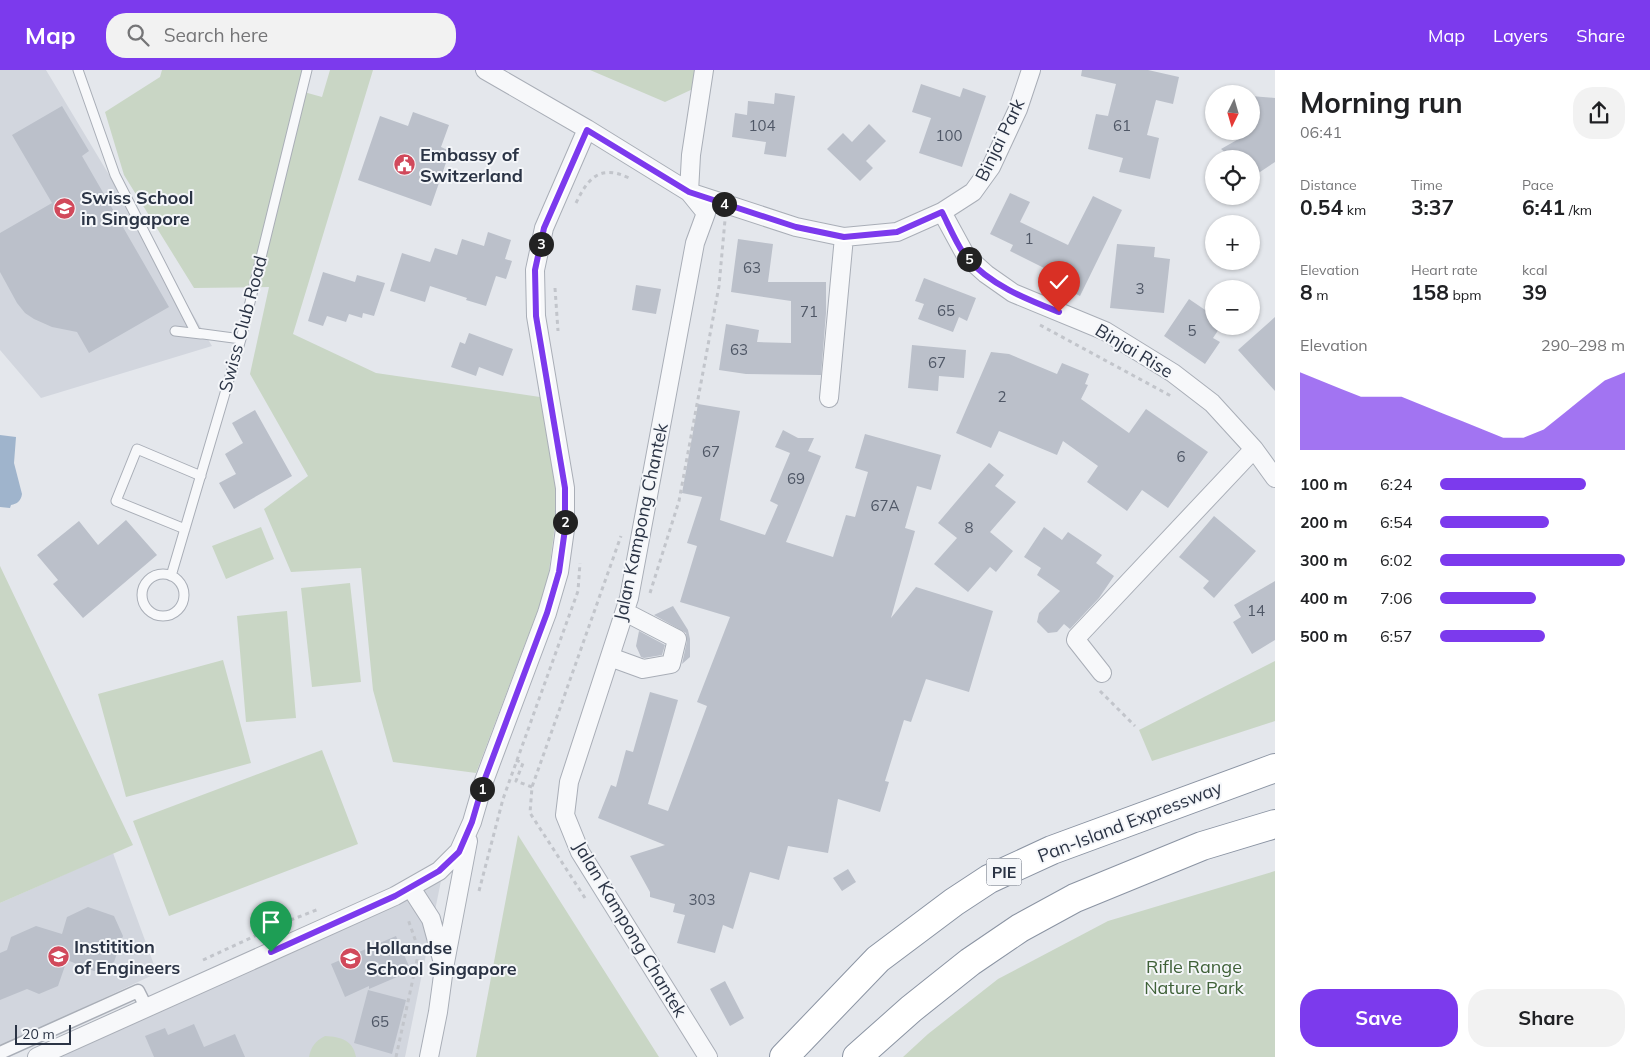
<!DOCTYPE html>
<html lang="en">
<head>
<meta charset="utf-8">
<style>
	:root { --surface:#fff; --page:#f2f2f2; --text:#202124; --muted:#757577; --accent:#7c3aed }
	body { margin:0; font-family:Mulish,sans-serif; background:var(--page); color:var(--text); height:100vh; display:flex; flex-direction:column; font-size:19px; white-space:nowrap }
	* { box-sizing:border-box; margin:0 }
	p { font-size:16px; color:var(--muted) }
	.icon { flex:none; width:28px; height:28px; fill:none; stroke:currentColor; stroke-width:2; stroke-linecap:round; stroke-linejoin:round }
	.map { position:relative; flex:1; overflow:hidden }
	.details { display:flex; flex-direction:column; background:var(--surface); width:375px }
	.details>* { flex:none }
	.needle { width:32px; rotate:185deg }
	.tools { position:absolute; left:1205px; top:15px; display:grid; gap:10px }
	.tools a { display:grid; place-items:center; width:55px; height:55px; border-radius:50%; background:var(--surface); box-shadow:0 1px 4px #0004; font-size:25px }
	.scale { position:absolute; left:15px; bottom:12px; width:56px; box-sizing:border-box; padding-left:5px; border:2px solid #2b3445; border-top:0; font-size:14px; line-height:18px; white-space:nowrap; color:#2b3445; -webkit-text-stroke:4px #f4f6f9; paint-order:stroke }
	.pin { position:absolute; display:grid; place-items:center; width:42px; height:42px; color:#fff; margin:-51px -21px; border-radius:50% 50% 50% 0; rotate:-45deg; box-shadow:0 0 5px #0007 }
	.pin .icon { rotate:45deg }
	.km { position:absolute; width:25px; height:25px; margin:-12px; border-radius:50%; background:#222; color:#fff; font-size:14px; line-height:25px; text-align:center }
	.round { display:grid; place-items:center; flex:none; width:52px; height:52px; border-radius:20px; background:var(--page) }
	.overview { display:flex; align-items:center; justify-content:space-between; height:85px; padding:0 25px }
	h1 { font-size:28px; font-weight:700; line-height:38px }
	.stats { display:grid; grid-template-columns:repeat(3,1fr); gap:8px; height:85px; padding:5px 25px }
	.stats div { display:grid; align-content:center }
	.stats b { font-size:21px; font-weight:700 }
	.stats small { font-size:14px; font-weight:400 }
	.stats p { font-size:14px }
	.chart { height:140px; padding:10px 25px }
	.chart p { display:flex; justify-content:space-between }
	.chart svg { width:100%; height:90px; margin-top:5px; fill:var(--accent); opacity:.7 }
	.primary-button { display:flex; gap:10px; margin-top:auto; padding:10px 25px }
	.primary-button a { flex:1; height:58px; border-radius:20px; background:var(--accent); color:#fff; font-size:20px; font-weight:700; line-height:58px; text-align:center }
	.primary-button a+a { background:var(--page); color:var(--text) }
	ul { padding:0 25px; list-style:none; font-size:16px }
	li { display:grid; grid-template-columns:80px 60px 1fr; align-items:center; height:38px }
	li i { height:12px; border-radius:6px; background:var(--accent) }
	header { display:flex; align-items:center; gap:30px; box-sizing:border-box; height:70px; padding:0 25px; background:var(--accent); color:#fff }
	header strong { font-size:24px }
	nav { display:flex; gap:28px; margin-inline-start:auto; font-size:18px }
	.search { width:350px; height:45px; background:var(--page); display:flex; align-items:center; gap:12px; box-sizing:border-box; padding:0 18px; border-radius:20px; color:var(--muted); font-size:19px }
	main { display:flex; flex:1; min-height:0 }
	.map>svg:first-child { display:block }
	.built { fill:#d2d6de }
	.green { fill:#c9d6c5 }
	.water { fill:#9fb4cc }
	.building { fill:#bbc0ca }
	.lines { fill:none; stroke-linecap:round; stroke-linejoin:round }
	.service-casing { stroke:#a9aeb7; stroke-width:11 }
	.pedestrian-casing { stroke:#a9aeb7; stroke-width:15 }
	.minor-casing { stroke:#a9aeb7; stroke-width:20 }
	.motorway-casing { stroke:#8b94a3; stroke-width:30 }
	.path { stroke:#c2c5cb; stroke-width:3; stroke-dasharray:4 4; stroke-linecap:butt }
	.service { stroke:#f7f8fa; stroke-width:9 }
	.pedestrian { stroke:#f7f8fa; stroke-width:12 }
	.minor { stroke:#f7f8fa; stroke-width:18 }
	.motorway { stroke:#fff; stroke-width:28 }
	.route-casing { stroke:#fff; stroke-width:10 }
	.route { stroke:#7c3aed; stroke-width:6 }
	.labels { text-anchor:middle; stroke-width:4; stroke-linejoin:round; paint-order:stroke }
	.number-label { font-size:15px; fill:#4f5766 }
	.shield { fill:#f4f6f9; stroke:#676e7b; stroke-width:1 }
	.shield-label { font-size:16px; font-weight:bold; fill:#2b3445 }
	.street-label { font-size:18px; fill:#2b3445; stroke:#f4f6f9 }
	.poi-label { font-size:18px; font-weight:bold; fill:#2b3445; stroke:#f4f6f9; text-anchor:start }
	.park-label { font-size:18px; fill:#3f6138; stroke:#f4f6f9 }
</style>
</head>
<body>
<header>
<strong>Map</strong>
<div class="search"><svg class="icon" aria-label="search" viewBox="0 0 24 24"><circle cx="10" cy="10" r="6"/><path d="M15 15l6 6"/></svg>Search here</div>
<nav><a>Map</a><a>Layers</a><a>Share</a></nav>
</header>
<main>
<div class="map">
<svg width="1275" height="987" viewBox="0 0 1275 987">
	<rect width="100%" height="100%" fill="#e4e7ec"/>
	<!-- built -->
	<path class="built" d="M0,0h46l166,276 -171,52 -41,-48z
		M113,783l44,120 -157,74v-144z
		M441,811l-36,176h-349l52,-23z"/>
	<!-- green -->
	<path class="green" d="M162,0h149l-7,22 18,5 8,-27h43l-80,264 83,39 164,24 18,105 -11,84 -71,187 -83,-11 -20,-72 -12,-122 -70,4 -27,-63 44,-33 -58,-102 19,-87 -75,1 -70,-113 -19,-63 55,-35z
		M590,0h107l-2,18 -30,14z
		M261,457l13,32 -48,20 -14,-33z
		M0,496l133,279 -133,58z
		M350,513l11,99 -49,5 -11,-99z
		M287,541l9,107 -50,4 -9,-106z
		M223,590l28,103 -125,34 -28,-103z
		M1275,591v60l-123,40 -13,-31z
		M322,680l36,94 -189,72 -36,-95z
		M518,765l141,222h-183z
		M1275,801v186h-372l25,-23 70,-55 110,-58z
		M325,966c16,1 28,4 31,21h-47c2,-10 6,-16 16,-21z"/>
	<!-- water -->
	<path class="water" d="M0,365l16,2 -2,26 8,31c-1,7 -5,10 -11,11l-1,3 -10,-1z"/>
	<!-- building -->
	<path class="building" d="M1082,0h66l31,7 -6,27 -17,-4 -9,35 12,3 -9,41 -31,-7 4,-14 -35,-9 8,-35 12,2 8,-32 -35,-8z
		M921,14l39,13 3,-9 23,8 -24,71 -43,-14 12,-35 -19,-6z
		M775,23l20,3 -9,61 -22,-3 2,-12 -34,-5 3,-24 12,2 1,-14 26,3z
		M1251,26l24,2v64l-24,16v-19h-18l-12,-10 23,-13 1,-5h6z
		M62,36l27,45 -7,5 87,151 -80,46 -12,-21 -25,-5 -18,-8 -9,-6 -8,-10 -17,-31v-39l52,-30 -40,-68z
		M413,42l36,13 -8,22 9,4 -19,55 -73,-26 22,-64 28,10z
		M869,54l17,17 -20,20 7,7 -13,13 -33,-32 16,-16 9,9z
		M1010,123l20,9 -10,20 48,23 25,-49 29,14 -42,86 -36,-18 4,-8 -38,-19 3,-6 -23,-11z
		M488,162l23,8 -6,19 7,2 -6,18 -10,-3 -10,30 -20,-6 1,-2 -37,-12 -5,16 -35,-11 12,-38 28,9 5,-14 22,7 5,-16 22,7z
		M738,169l35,5 -5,38h58v31l-5,62 -75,-1 -27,-4 7,-46 33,6 -2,12 34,1v-42l-60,-9z
		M1117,174l38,3 -1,10 16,2 -6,54 -54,-5z
		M323,202l32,10 2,-7 28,8 -11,33 -11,-3 -1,5 -13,-4 -3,8 -19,-6 -4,10 -15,-5z
		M924,208l52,20 -9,23 -8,-4 -6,15 -35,-13 6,-15 -9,-3z
		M636,215l25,4 -5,25 -24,-4z
		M1189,229l25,17v10h7l-8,12 7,4 -15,22 -41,-28z
		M1275,247v74l-37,-41z
		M469,263l44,16 -10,27 -24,-9 -3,9 -25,-9 9,-25 5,2z
		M912,275l54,5 -2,28 -25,-2 -1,15 -30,-3z
		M991,282l18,2 48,20 5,-11 27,11 -4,10 3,1 -7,14 48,34 17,-24 62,43 -40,56 -26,-18 -15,21 -40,-29 11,-16 -35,-25 -6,14 -58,-24 -8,17 -35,-15z
		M698,334l42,7 -20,109 45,15 13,-30 -8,-4 20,-48 -15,-6 8,-17 15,8h16l-6,13 13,5 -35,86 47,15 13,-42 9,2 13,-45 -13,-4 10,-34 76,21 -10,35 -14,-4 -12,42 10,3 -24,87 25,-31 77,24 -24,81 -43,-13 -15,43 -7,-2 -19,61 4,1 -9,30 -42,-13 -10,54 -40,-7 -9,34 -29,-8 -17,57 -10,-4 -8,28 -38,-10 8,-28 -12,-3 2,-8 -25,-7v-5l-20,-36 35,-11 -67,-27 13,-33 5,2 10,-37 7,2 17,-60 28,8 -30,104 20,7 39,-105 -10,-4 33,-85 -50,-15 17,-56 -10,-3 15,-46 -20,-4z
		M255,340l37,66 -58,33 -15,-26 17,-9 -11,-20 18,-11 -11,-20z
		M989,393l15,12 -9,11 21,16 -26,30 23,19 -17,21 -6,-5 -22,25 -34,-28 23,-26 -19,-15z
		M1214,446l42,35 -42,47 -11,-10 6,-7 -30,-24z
		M126,450l31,35 -74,63 -30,-34 5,-4 -21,-25 42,-34 19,24z
		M1044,457l18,13 6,-8 34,23 -6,8 18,13 -15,22 -29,31 -6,-5 -7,8 -9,1 -11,-11 2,-9 21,-22 -23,-16 4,-7 -17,-11z
		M1275,511v59l-23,14 -19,-32 8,-5 -7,-12z
		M673,536l15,24 2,9v18l-8,7 5,-23 -1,-8 -32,-18z
		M639,561l26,14 -3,10 -18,3 -3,-1 -5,-11z
		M848,799l8,13 -14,9 -9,-13z
		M88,837l26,9 9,20 -9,26 -20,9 -27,-11 -9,26 -19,8 -12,-5 -27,11v-47l7,-3 4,-13 25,-11 26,8 5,-17z
		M396,866l15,35 -42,18v-3l-24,11 -14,-33z
		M725,911l19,37 -14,8 -20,-37z
		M368,920l38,10 -14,54 -38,-11z
		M194,954l10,23 31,-13 10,23h-91l-9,-21 20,-8 3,7z"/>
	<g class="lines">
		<defs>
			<path id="service" d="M78,0l37,105 81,158 45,6
				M175,261l26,3
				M185,459l-69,-28 21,-52 64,27
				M142 525a21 21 0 1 1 42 0a21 21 0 1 1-42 0Z
				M171,506l70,-237 66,-269"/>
			<path id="pedestrian" d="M0,983l138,-62 8,16"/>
			<path id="minor" d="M485,0l102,59 102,63 107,35 48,10 53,-5 45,-20 31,-20 18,-25 27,-58 13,-39
				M704,0l-13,85 -2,37 17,21 -11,30 -66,355 -60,184 -4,33 15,37 128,205
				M942,142l24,44 20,18 27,19 92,38 68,42 39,30 42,46 21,29
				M829,328l15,-161
				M610,587l33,12 28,-5 6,-25 -52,-27
				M1102,603l-26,-33 1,-3 177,-188
				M411,818l20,31 12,44
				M37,987l358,-161 44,-25 20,-20 13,-29 12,-41 63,-168 12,-41 6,-43v-41l-29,-172 -1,-46 9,-42 43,-99
				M429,987l9,-45 6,-44 24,-127"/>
			<path id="motorway" d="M784,987l94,-98 76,-57 35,-23 63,-29 223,-82
				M857,987l54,-48 59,-47 50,-34 55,-30 127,-52 73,-22"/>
		</defs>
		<!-- service casing -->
		<use href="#service" class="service-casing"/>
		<!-- pedestrian casing -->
		<use href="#pedestrian" class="pedestrian-casing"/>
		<!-- minor casing -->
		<use href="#minor" class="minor-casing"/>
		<!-- motorway casing -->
		<use href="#motorway" class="motorway-casing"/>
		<!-- path -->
		<path class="path" d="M576,133c12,-25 24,-39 53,-25
			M555,218l3,43
			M1040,255l131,71
			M650,523l29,-92 40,-215 6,-66
			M1100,621l35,35
			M516,690l7,3 -7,18 16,6
			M479,821l24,-92 75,-208 2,-28
			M585,828l-55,-85 2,-26 89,-251
			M203,890l80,-37 36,-14
			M396,987l23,-106 -11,-32"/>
		<!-- service -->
		<use href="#service" class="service"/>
		<!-- pedestrian -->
		<use href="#pedestrian" class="pedestrian"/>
		<!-- minor -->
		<use href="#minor" class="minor"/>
		<!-- motorway -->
		<use href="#motorway" class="motorway"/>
	</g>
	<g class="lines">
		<defs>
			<path id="route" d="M271,882l124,-56 44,-25 20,-19 13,-30 12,-41 63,-168 12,-41 6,-43v-41l-29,-172 -1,-46 9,-42 43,-98 102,62 107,35 48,10 53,-5 45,-20c7,14 15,33 24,45 24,28 60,42 93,55"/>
		</defs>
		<!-- route casing -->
		<use href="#route" class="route-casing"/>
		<!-- route -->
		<use href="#route" class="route"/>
	</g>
	<!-- icons -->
	<defs>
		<symbol id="civic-disc" viewBox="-11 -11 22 22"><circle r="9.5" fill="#d1495b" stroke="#f4f6f9"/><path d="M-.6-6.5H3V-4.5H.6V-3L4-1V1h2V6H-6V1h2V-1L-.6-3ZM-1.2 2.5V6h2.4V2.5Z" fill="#fff"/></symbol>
		<symbol id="school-disc" viewBox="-11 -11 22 22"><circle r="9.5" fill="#d1495b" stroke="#f4f6f9"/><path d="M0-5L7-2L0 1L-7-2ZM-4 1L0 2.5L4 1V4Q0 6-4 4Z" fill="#fff"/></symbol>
	</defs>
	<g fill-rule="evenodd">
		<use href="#civic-disc" x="392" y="82" width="25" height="25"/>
		<use href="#school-disc" x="52" y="126" width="25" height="25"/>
		<use href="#school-disc" x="46" y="874" width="25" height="25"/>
		<use href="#school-disc" x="338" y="876" width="25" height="25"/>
	</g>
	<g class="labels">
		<!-- number labels -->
		<g class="number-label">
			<text x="762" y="61">104</text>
			<text x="1122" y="61">61</text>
			<text x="949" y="71">100</text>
			<text x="1029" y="174">1</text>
			<text x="752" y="203">63</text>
			<text x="1140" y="224">3</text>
			<text x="946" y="246">65</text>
			<text x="809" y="247">71</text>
			<text x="1192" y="266">5</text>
			<text x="739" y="285">63</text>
			<text x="937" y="298">67</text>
			<text x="1002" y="332">2</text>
			<text x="711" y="387">67</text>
			<text x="1181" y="392">6</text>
			<text x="796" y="414">69</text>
			<text x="885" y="441">67A</text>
			<text x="969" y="463">8</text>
			<text x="1256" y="546">14</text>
			<text x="702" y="835">303</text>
			<text x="380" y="957">65</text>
		</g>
		<!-- shield labels -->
		<rect class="shield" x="986.5" y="788.5" width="35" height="27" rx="4"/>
		<g class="shield-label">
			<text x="1004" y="808">PIE</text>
		</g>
		<!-- street labels -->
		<g class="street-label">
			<text transform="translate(1000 70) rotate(-64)" y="6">Binjai Park</text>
			<text transform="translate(243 254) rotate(-75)" y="6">Swiss Club Road</text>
			<text transform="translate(1134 281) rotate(31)" y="6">Binjai Rise</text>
			<text transform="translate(641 452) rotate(-78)" y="6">Jalan Kampong Chantek</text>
			<text transform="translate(1130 752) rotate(-21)" y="6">Pan-Island Expressway</text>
			<text transform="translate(630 859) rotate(59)" y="6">Jalan Kampong Chantek</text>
		</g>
		<!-- poi labels -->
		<g class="poi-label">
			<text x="420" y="91">Embassy of<tspan x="420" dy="21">Switzerland</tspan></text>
			<text x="81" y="134">Swiss School<tspan x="81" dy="21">in Singapore</tspan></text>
			<text x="74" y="883">Institition<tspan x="74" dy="21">of Engineers</tspan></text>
			<text x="366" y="884">Hollandse<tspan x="366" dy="21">School Singapore</tspan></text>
		</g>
		<!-- park labels -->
		<g class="park-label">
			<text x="1194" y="903">Rifle Range<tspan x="1194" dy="21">Nature Park</tspan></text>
		</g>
	</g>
</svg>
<div class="tools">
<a><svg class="needle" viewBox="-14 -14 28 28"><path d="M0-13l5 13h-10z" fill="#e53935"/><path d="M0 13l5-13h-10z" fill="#757577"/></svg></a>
<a><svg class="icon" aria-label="locate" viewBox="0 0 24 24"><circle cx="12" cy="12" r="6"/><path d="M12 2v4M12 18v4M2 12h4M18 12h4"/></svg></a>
<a>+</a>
<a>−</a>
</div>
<div class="scale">20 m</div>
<div class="pin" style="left:271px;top:882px;background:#1e9e55"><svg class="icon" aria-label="arrive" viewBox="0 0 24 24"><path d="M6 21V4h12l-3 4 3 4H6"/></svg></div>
<div class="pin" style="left:1059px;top:242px;background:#d93025"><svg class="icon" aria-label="check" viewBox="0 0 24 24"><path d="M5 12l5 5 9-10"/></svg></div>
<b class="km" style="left:482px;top:719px">1</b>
<b class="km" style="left:565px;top:452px">2</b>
<b class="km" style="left:541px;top:174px">3</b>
<b class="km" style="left:724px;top:134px">4</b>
<b class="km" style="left:969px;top:189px">5</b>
</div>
<section class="details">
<div class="overview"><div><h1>Morning run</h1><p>06:41</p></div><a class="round"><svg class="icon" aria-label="share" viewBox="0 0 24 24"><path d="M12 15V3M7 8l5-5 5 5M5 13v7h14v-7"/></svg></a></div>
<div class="stats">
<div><p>Distance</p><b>0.54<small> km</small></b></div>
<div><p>Time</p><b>3:37</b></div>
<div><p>Pace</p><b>6:41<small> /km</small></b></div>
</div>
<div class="stats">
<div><p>Elevation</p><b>8<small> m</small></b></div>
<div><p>Heart rate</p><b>158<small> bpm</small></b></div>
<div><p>kcal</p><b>39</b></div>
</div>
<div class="chart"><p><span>Elevation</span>290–298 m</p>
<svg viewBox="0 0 160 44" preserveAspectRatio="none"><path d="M0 44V6L10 10L20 14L30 18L40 18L50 18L60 22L70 26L80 30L90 34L100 38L110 38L120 34L130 26L140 18L150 10L160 6V44z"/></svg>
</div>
<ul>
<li><b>100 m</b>6:24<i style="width:79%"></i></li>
<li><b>200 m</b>6:54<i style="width:59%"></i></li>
<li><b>300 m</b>6:02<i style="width:100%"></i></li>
<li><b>400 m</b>7:06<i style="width:52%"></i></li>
<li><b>500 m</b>6:57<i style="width:57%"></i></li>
</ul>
<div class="primary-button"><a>Save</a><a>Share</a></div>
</section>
</main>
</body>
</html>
